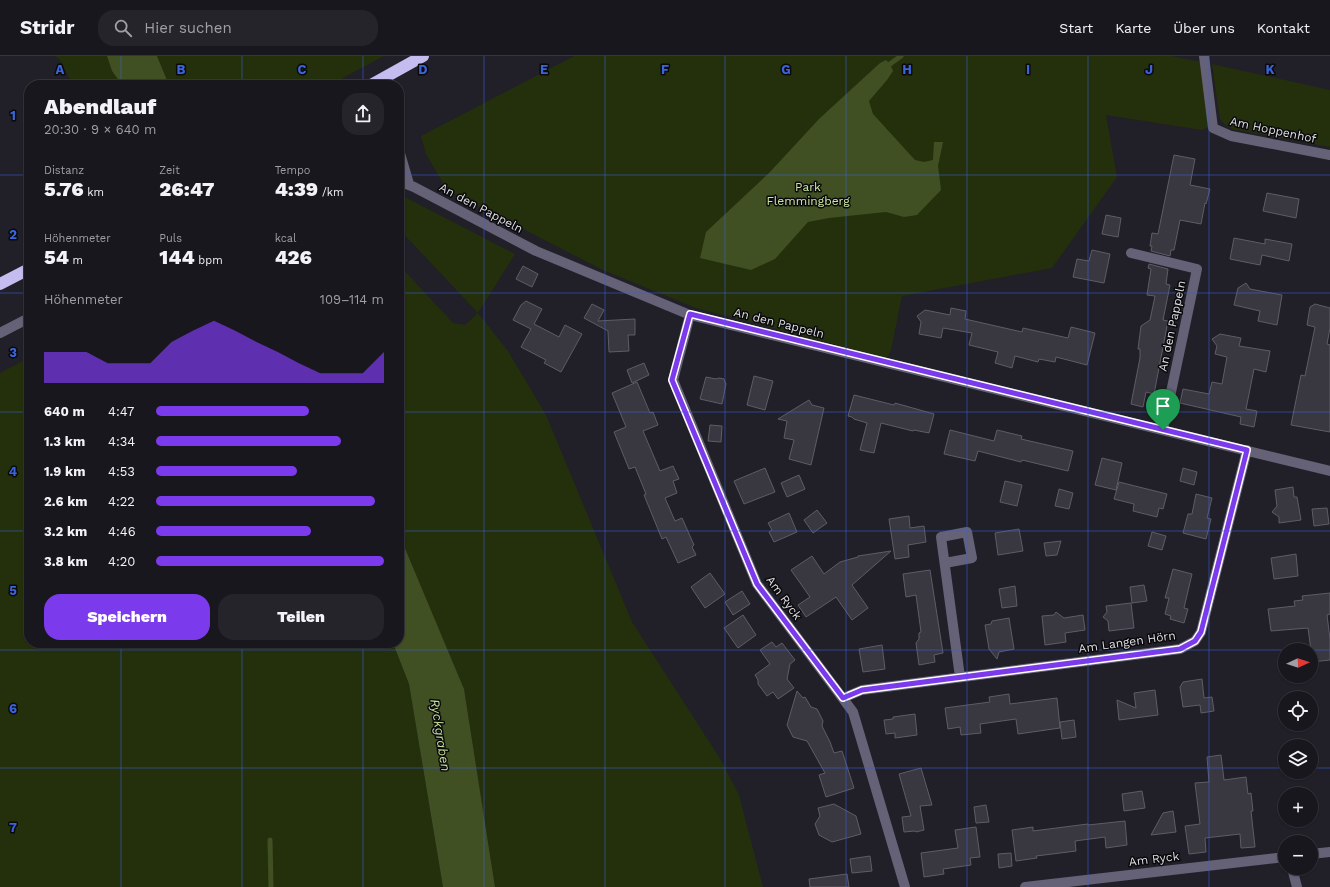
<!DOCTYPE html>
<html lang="de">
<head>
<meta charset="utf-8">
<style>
	:root { --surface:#19171e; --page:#26242b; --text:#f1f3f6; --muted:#9f9fa4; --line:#37363c; --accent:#7c3aed }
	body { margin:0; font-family:"Work Sans",sans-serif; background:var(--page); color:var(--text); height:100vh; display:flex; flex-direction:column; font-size:15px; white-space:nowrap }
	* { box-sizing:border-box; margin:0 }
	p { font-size:13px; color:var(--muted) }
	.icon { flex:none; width:22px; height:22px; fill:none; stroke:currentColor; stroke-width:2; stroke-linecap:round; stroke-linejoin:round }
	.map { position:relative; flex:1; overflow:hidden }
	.details { position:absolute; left:24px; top:24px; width:380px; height:568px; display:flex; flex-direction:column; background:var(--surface); border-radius:16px; box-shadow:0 1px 3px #0004,0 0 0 1px var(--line) }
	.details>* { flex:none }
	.needle { width:26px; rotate:87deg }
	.tools { position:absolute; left:1278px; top:587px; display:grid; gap:8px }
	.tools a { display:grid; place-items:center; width:40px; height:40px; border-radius:50%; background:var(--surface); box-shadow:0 1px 3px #0004,0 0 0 1px var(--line); font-size:20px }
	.pin { position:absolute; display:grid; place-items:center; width:34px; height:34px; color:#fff; margin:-41px -17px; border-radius:50% 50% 50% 0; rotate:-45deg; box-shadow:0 0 4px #0007 }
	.pin .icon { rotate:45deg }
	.round { display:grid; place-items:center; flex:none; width:42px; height:42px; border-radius:16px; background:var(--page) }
	.headline { display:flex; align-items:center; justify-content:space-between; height:68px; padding:0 20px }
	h1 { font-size:22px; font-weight:800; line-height:30px }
	.metrics { display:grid; grid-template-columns:repeat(3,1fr); gap:6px; height:68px; padding:4px 20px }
	.metrics div { display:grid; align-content:center }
	.metrics b { font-size:20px; font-weight:800 }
	.metrics small { font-size:11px; font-weight:400 }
	.metrics p { font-size:11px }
	.chart { height:112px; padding:8px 20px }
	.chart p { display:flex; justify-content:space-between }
	.chart svg { width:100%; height:72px; margin-top:4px; fill:var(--accent); opacity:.7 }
	.cta { display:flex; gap:8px; margin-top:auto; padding:8px 20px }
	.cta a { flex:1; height:46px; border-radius:16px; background:var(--accent); color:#fff; font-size:16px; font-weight:800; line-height:46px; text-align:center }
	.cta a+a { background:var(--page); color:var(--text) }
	ul { padding:0 20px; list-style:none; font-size:13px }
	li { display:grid; grid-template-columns:64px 48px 1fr; align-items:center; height:30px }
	li i { height:10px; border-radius:5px; background:var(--accent) }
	header { display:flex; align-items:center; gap:24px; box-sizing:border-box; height:56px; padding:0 20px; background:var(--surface); border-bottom:1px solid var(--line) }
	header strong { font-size:19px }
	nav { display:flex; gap:22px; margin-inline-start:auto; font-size:14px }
	.search { width:280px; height:36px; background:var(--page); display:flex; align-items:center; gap:10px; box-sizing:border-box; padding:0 14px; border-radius:16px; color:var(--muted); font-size:15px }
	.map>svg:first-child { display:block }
	.green { fill:#24300c }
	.water { fill:#405022 }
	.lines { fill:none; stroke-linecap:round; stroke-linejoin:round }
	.stream { stroke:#405022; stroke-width:5 }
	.building { fill:#393841; stroke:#5e5c66 }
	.street { stroke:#656176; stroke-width:10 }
	.highway { stroke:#c5bcef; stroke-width:12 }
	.route-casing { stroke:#fff; stroke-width:8 }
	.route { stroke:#7c3aed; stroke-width:5 }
	.grid { fill:none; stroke:#3a64da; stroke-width:1; stroke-opacity:0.55 }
	.labels { text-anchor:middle; stroke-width:3; stroke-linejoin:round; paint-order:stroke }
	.street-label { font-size:12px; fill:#dfdee3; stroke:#0a0a0d }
	.park-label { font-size:12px; fill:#cde99f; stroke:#0a0a0d }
	.water-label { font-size:13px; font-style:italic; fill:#c4df96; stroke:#0a0a0d }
	.grid-label { font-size:13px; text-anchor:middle; font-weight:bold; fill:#3a64da; stroke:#0a0a0d; stroke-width:3; stroke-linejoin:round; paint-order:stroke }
</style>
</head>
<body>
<header>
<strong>Stridr</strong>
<div class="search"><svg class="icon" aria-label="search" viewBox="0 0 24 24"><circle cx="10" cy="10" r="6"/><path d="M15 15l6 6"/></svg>Hier suchen</div>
<nav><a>Start</a><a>Karte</a><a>Über uns</a><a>Kontakt</a></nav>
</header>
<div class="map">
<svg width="1330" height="831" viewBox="0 0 1330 831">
	<rect width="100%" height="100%" fill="#211f28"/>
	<!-- green -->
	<path class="green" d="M55,0h52l5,15 10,14h-49l-13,-25z
		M157,0h227l-54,29h-161z
		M574,0h598l29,6 8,65 -7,3 -96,-15 11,62 -65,91 -150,28 -11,54 -4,8 -191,-50 -93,-38 -156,-80 -21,-36 -5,-18z
		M1212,8l118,26v57l-98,-18 -8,-5 -4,-5z
		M399,138l116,60 -37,59 30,38 38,64 86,207 89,138 18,35 24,92h-268l-31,-198 -65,-155v-269l54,58 12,2 13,-12 -79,-84z
		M29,302v285h364l16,41 34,203h-443v-514z"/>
	<!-- water -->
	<path class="water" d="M107,0h50l12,29h-47l-10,-14z
		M886,4l4,4 3,7 -6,9 -18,21 4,13 42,46 9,2 9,-2 1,-18h9l-5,24 3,24 -24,25 -13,2 -18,-5 -57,6 -21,4 -33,37 -24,11 -51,-12 6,-26 64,-60 49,-53 61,-56z
		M399,478l65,155 31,198h-52l-34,-203 -16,-41h6z"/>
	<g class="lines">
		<!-- stream -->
		<path class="stream" d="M890,8l11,-8
			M270,784l1,47"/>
	</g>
	<!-- building -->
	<path class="building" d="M1174,99l21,4 -5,26 20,4 -4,15 -1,-1 -4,21 -21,-4 -6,30h-3l-1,6 -19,-5 1,-5h-2l2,-13 6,1z
		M1267,137l32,6 -3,19 -33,-7z
		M1106,159l15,3 -3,19 -16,-3z
		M1234,182l31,6v-5l27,5 -3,17 -27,-6 -2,10 -30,-6z
		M1092,194l18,4 -6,29 -31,-6 4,-18 12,2z
		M1149,208l19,5 -2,15 4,1 -7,35 5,1 -14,73 -8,-2 -3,15 -12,-3 9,-46v-9h-2l3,-23 9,-6 5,-24 -8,-1 4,-26 -3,-1z
		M523,210l15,8 -6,13 -16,-8z
		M1246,227l4,6 32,6 -5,30 -19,-4 2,-10 -26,-6 4,-17z
		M526,245l16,8 -8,15 25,13 6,-12 17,9 -21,38 -17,-9 2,-3 -25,-13 10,-18 -18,-9 8,-15z
		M592,248l12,6 -6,11 37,-2v16h-7l1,16 -20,1 -1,-21 -24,-13z
		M1315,248l15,4v20l-3,16 3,1v87l-39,-7 10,-50 4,1 10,-49 -8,-2 3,-18z
		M951,252l15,3 -1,8 57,13 1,-4 45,10 3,-11 24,6 -8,32 -31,-8 -1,5 -16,-3 -1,3 -23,-6 -3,12 -17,-5 3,-11 -29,-7 3,-12 -29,-5 -2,10 -22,-4 2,-12 -4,-6 8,-6 25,5z
		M1220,278l21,4 -2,8 31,5 -4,21 -12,-3 -8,40 11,2 -3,16 -14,-3 1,-7 -61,-14 3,-14 26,5 3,-12 10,2 5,-27 -12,-3 2,-8 -5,-7z
		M644,307l5,12 -17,8 -5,-13z
		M754,320l19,5 -8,29 -18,-5z
		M706,321l10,2 3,-1 5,1 2,5 -4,20 -22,-5z
		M637,326l13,31 3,-1 5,13 -15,6 17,40 13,-5 6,13 -6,2 4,12 -12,5 10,23 7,-3 12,27 -2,2 4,8 -18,8 -12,-26 -4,2 -18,-44 2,-1 -11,-27 -6,2 -15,-37 12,-5 -14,-34z
		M854,339l40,10 1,-2 39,11 -5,19 -15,-3 -1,1 -32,-8 -7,30 -14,-3 7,-27 -13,-4 -2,-2 -4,-1z
		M809,344l3,5 12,3 -13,57 -22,-6 5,-19 -10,-2 3,-17 -9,-2z
		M710,369l12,1 -1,16 -13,-1z
		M950,374l44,11 3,-11 25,6 -1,3 52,12 -5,20 -46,-11 -1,2 -43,-11 -3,10 -31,-7z
		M1102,402l20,5 -6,27 -21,-5z
		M765,412l10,24 -31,12 -10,-23z
		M1183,412l14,4 -3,13 -14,-4z
		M799,419l6,14 -18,8 -6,-14z
		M1005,425l17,4 -5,21 -17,-4z
		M1119,426l48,12 -4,15 -4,-1 -2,9 -24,-6 1,-7 -20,-5z
		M1293,431l1,10h3l4,23 -22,3v-6l-7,-5 5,-6 -2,-16z
		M1059,433l14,4 -4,16 -14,-3z
		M1196,438l16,4 -5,20 4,1 -5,20 -23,-6 5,-19h4z
		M1327,452l2,16 -15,2 -2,-17z
		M817,454l10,13 -14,10 -9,-13z
		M789,457l8,19 -23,10 -5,-10 3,-2 -4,-7z
		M909,460l1,12 14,-2 2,16 -18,3 1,12 -14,2 -6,-40z
		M1019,473l4,22 -25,4 -3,-22z
		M1152,476l14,4 -4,14 -14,-4z
		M1061,485l-4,14 -11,1 -2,-13z
		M891,495l-39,34 16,23 -16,12 -16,-23 -30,20 -8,-12 12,-8 -19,-27 21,-14 12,18 16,-12 18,-5v-1z
		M1296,498l2,22 -24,3 -3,-21z
		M1173,513l19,5 -8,34 4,1 -4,14 -14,-4 1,-3 -6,-2 4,-16h-4z
		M930,514l13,83 -9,2 1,7 -16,3 -3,-22 3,-4v-6l2,-1 -5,-37 -10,2 -3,-23z
		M710,517l15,21 -20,14 -14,-21z
		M1144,529l3,16 -15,2 -2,-16z
		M1015,530l2,20 -15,2 -3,-19z
		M742,535l8,13 -17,11 -8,-13z
		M1330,537v21l-3,1 3,24v21l-19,2v-12l-3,-22 -37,3 -3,-22 27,-3 -1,-5 9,-1 -1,-4z
		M1131,547l3,25 -25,3 -1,-10 -5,-4 4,-5 -1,-6z
		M1056,556l8,6 19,-3 2,15 -20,3 1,9 -21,3 -3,-29 12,-1z
		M743,559l13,20 -18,13 -14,-20z
		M1009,562l5,31 -15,3 -2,7 -8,-10 -4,-24 6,-1 1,-3z
		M772,586l4,5 6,-4 13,17 -5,4 -3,15 7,9 -16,11 -5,-7 -6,4 -9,-12v-4l-3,-5 15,-11 -10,-14z
		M882,589l3,24 -22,3 -4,-23z
		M1202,623l2,19 8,-1 2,14 -13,2 -1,-8 -17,2 -3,-20 3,-5z
		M1155,634l3,25 -39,5 -2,-20 19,8 -2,-15z
		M797,635l6,7 2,-1 6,10 6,2 6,12 -1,5 8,16 4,11 8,-2 12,37 -28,9 -7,-22 6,-2 -18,-32 -14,-4 -6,-12z
		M1009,638l1,10 47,-6 3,30 -42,6 -2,-15 -36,5 1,9 -20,2 -1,-8 -12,2 -3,-21 45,-6 -1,-5z
		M915,658l2,21 -22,3v-5l-9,1 -2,-14 9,-1v-2z
		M1074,664l2,17 -14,2 -2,-17z
		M1221,699l3,25 22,-3 2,17 3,-1 2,18h-2l4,36 -14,1 -1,-14 -35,4 1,14 -17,2 -4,-28 15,-2 -5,-41 14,-1 -2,-25z
		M921,712l11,37 -12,1 4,24 -8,2 -1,-1 -11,1 -2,-15 9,-1 -12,-42z
		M1142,735l3,17 -21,3 -2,-17z
		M834,748l22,12 5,18 -29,8 -13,-7 -4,-11 5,-8 -2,-8z
		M986,749l3,17 -13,1 -2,-16z
		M1173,755l3,21 -25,3 12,-22z
		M1125,765l2,24 -21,3 -1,-11 -30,4 1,10 -40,5 1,2 -21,3 -4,-31 21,-3v4l55,-7v1z
		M976,771l4,30 -10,1 1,7 -28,4 1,5 -20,3 -3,-24 37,-5 -3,-18z
		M1011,797l1,13 -13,2 -1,-14z
		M870,800l2,15 -20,2 -2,-14z
		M847,818l2,13h-39l-1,-8z"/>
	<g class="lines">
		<!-- street -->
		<path class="street" d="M1204,0l9,72 18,8 99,19
			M399,94l10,34
			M399,125l15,6 122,64 154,64 640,156
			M1131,197l66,16 -34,161
			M690,259l-17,65 84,204 96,128 52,175
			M0,277l29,-15
			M945,507l27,-5 -5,-26 -26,5 19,140
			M843,642l19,-8 318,-41 15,-8 6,-9 46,-182
			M1311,798l19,-2
			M1292,812l5,19
			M1025,831l260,-30"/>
		<!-- highway -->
		<path class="highway" d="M371,29l52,-29
			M0,228l29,-15"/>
	</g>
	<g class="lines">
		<defs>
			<path id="route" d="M690,258l557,136 -46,182 -6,9 -15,8 -318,41 -19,8 -86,-114 -85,-204z"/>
		</defs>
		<!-- route casing -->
		<use href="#route" class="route-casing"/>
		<!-- route -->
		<use href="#route" class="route"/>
	</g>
	<!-- grid -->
	<path class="grid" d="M121,0v29M242,0v29M363,0v29M484,0v831M605,0v831M725,0v831M846,0v831M967,0v831M1088,0v831M1209,0v831M0,119h29M399,119h931M0,237h29M399,237h931M0,356h29M399,356h931M0,475h29M399,475h931M121,587v244M242,587v244M363,587v244M0,594h1330M0,712h1285M1311,712h19"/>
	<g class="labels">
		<!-- street labels -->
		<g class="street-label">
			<text transform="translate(1273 74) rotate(12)" y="4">Am Hoppenhof</text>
			<text transform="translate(481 152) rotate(28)" y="4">An den Pappeln</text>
			<text transform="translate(779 267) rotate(14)" y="4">An den Pappeln</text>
			<text transform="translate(1172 270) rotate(-78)" y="4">An den Pappeln</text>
			<text transform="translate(784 542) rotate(54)" y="4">Am Ryck</text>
			<text transform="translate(1127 586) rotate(-8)" y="4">Am Langen Hörn</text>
			<text transform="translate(1154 803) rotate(-7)" y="4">Am Ryck</text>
		</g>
		<!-- park labels -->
		<g class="park-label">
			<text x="808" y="135">Park<tspan x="808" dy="14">Flemmingberg</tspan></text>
		</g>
		<!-- water labels -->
		<g class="water-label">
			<text transform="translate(441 679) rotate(81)" y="5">Ryckgraben</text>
		</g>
	</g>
	<g class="grid-label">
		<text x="60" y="18">A</text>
		<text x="181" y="18">B</text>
		<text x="302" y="18">C</text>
		<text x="423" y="18">D</text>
		<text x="544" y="18">E</text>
		<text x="665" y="18">F</text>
		<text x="786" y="18">G</text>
		<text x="907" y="18">H</text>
		<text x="1028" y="18">I</text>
		<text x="1149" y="18">J</text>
		<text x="1270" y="18">K</text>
		<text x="13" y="64">1</text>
		<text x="13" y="183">2</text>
		<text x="13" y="301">3</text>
		<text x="13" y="420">4</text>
		<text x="13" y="539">5</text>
		<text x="13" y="657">6</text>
		<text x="13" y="776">7</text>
	</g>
</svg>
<div class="tools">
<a><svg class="needle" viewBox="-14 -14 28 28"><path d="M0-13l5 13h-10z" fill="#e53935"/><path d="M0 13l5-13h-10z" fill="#9f9fa4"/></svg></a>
<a><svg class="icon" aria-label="locate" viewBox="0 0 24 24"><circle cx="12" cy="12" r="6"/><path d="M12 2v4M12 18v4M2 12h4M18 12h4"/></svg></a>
<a><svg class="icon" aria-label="layers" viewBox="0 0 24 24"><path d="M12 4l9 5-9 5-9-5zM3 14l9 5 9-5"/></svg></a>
<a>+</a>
<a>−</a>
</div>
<div class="pin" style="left:1163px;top:374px;background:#1e9e55"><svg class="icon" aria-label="arrive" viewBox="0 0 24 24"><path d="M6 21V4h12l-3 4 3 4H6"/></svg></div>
<section class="details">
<div class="headline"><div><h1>Abendlauf</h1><p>20:30 · 9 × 640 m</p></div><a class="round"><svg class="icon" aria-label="share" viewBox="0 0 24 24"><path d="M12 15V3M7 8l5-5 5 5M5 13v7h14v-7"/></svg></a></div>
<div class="metrics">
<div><p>Distanz</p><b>5.76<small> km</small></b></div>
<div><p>Zeit</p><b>26:47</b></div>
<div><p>Tempo</p><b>4:39<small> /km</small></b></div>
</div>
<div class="metrics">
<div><p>Höhenmeter</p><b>54<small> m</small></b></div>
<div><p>Puls</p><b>144<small> bpm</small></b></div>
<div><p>kcal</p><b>426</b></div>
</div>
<div class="chart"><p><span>Höhenmeter</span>109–114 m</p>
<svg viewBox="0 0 160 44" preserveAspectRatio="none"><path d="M0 44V25L10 25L20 25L30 32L40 32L50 32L60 19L70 12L80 6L90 12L100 19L110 25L120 32L130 38L140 38L150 38L160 25V44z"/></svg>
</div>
<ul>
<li><b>640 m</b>4:47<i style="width:67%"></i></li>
<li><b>1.3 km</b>4:34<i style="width:81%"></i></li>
<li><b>1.9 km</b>4:53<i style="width:62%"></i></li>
<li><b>2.6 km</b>4:22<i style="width:96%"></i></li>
<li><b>3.2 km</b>4:46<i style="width:68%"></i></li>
<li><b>3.8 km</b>4:20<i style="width:100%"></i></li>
</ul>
<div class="cta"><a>Speichern</a><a>Teilen</a></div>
</section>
</div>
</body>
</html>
